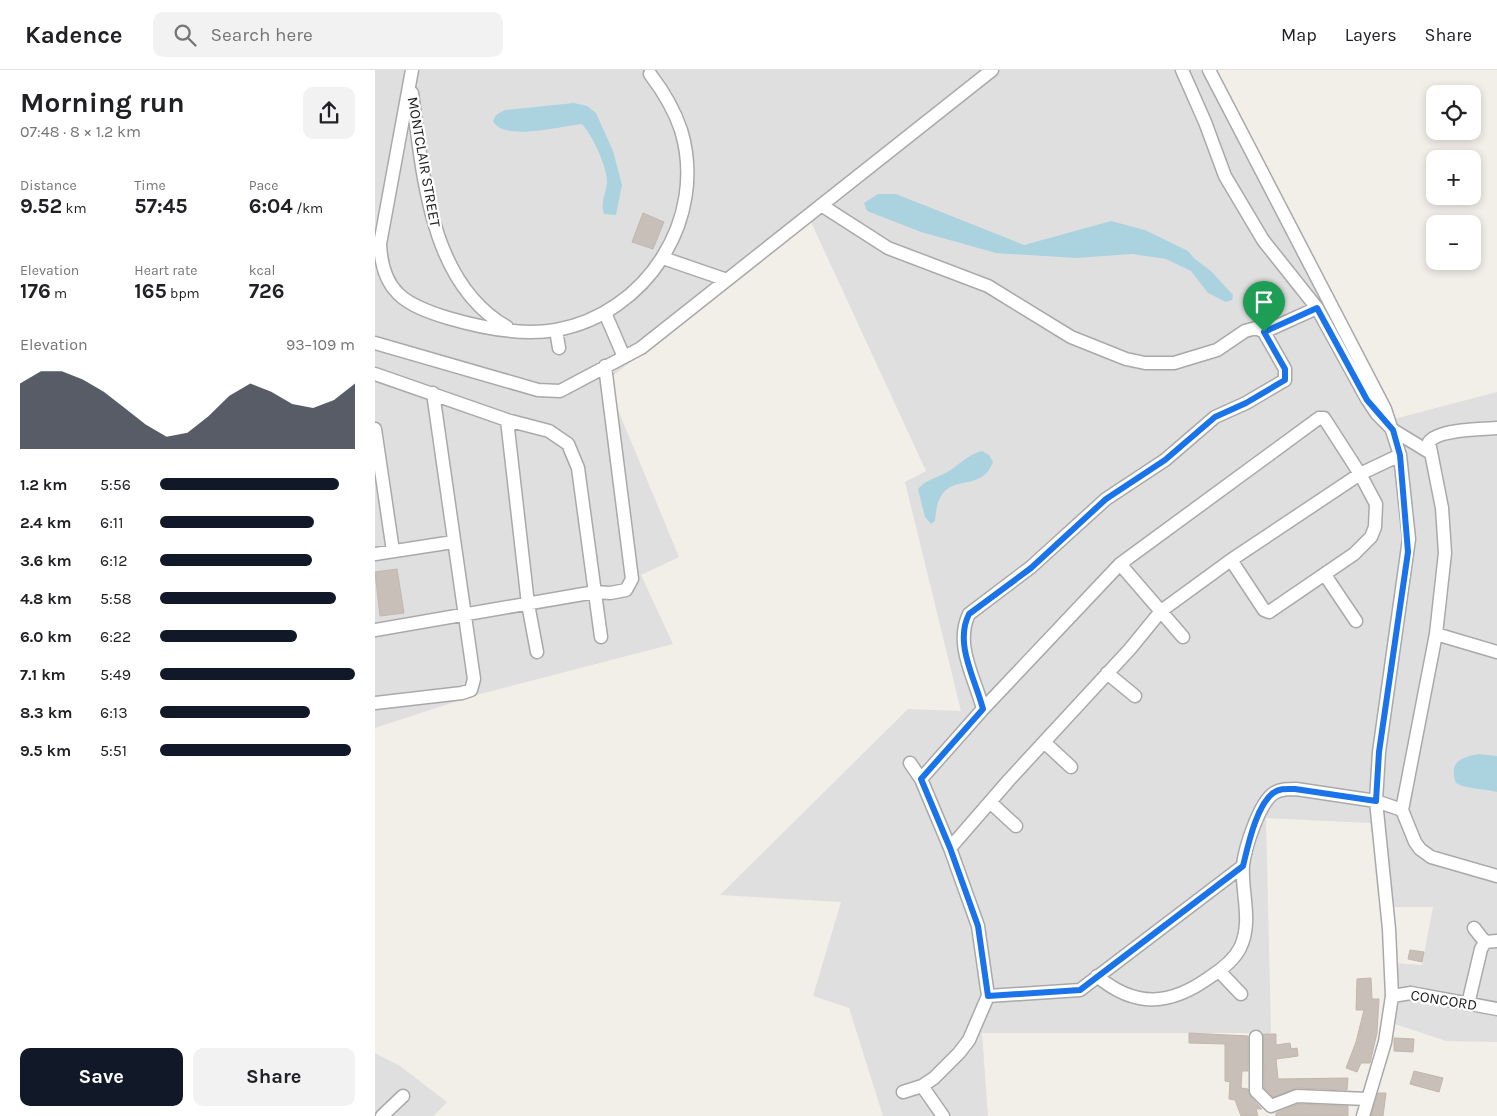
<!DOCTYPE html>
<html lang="en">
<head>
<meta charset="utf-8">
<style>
	:root { --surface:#fff; --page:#f2f2f2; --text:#202124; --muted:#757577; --line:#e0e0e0; --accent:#111827 }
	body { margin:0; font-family:Karla,sans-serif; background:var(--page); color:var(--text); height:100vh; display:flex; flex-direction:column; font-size:19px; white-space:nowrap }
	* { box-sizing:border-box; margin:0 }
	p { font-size:16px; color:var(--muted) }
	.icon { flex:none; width:28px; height:28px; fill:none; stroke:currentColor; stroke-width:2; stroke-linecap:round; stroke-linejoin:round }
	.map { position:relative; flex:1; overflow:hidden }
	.side { display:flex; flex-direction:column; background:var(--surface); width:375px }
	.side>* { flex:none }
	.buttons { position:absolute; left:1051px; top:15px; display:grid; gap:10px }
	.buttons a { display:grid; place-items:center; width:55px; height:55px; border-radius:10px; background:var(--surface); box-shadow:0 2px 8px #0003; font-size:25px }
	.pin { position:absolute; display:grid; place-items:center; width:42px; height:42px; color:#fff; margin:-51px -21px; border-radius:50% 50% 50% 0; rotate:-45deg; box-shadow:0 0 5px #0007 }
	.pin .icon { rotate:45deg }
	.round { display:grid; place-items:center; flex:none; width:52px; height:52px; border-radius:10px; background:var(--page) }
	.head { display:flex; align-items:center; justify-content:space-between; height:85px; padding:0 20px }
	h1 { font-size:28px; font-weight:700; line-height:38px }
	.figures { display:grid; grid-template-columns:repeat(3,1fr); gap:8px; height:85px; padding:5px 20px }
	.figures div { display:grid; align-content:center }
	.figures b { font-size:21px; font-weight:700 }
	.figures small { font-size:14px; font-weight:400 }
	.figures p { font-size:14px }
	.chart { height:140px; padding:10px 20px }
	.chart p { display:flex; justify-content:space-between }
	.chart svg { width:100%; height:90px; margin-top:5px; fill:var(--accent); opacity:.7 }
	.cta { display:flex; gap:10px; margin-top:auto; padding:10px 20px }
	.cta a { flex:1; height:58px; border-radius:10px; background:var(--accent); color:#fff; font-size:20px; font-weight:700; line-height:58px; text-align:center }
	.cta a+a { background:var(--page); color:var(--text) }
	ul { padding:0 20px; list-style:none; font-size:16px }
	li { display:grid; grid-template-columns:80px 60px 1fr; align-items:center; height:38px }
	li i { height:12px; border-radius:6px; background:var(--accent) }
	header { display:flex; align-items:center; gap:30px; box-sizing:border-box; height:70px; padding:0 25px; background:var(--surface); border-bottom:1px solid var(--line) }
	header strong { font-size:24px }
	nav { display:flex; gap:28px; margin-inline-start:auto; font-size:18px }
	.search { width:350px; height:45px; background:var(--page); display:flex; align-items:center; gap:12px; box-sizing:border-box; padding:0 18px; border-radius:10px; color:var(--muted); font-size:19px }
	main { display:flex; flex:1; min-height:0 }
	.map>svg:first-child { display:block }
	.residential { fill:#e0dfdf }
	.water { fill:#aad3df }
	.building { fill:#c7bfb8; stroke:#c4b6ab }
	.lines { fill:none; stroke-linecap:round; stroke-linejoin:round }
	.street-casing { stroke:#a9a9a9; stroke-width:15 }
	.street { stroke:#fff; stroke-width:12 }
	.route-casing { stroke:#fff; stroke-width:10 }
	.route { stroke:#1a73e8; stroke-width:6 }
	.labels { text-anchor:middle; stroke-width:4.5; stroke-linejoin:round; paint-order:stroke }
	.street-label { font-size:15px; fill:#222; stroke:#fff }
</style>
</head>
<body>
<header>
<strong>Kadence</strong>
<div class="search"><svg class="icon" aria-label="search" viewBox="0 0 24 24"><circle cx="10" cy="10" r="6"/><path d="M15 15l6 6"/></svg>Search here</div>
<nav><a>Map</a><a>Layers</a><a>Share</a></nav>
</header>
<main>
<section class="side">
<div class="head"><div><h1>Morning run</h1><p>07:48 · 8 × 1.2 km</p></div><a class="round"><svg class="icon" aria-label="share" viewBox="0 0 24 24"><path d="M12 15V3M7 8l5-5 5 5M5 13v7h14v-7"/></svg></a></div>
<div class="figures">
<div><p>Distance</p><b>9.52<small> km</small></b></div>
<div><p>Time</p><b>57:45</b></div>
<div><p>Pace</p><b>6:04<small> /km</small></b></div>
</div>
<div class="figures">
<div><p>Elevation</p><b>176<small> m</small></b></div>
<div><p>Heart rate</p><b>165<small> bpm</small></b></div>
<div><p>kcal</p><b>726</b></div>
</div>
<div class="chart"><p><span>Elevation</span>93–109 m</p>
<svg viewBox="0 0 160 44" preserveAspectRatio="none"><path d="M0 44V12L10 6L20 6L30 10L40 16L50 24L60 32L70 38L80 36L90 28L100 18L110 12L120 16L130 22L140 24L150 20L160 12V44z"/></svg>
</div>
<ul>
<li><b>1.2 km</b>5:56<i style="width:92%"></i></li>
<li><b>2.4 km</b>6:11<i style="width:79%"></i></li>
<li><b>3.6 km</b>6:12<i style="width:78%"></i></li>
<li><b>4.8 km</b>5:58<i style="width:90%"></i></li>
<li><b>6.0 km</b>6:22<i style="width:70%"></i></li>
<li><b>7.1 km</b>5:49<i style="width:100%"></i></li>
<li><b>8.3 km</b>6:13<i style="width:77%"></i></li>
<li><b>9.5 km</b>5:51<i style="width:98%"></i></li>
</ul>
<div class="cta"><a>Save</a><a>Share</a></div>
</section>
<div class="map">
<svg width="1122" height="1046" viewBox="0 0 1122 1046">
	<rect width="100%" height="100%" fill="#f2efe9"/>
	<!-- residential -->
	<path class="residential" d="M0,0h830l189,349 103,-27v650l-51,-1 -54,-18 4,-60 26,2 11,-58h-49l-14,-84 -104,-5 5,215h-289l6,83h-105l-34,-108 -36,-12 28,-94 -121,-7 188,-186 53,2 -56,-229 21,-11 -115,-249 -205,159 73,176 -38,18 32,69 -197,51 -101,33z
		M0,983l25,13 47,36 -13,14h-59z"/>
	<!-- water -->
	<path class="water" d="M199,33l13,3 9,7 17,38 9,34 -6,30 -12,-1c-4,-10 2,-21 3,-31 1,-15 -15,-48 -25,-59 -21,2 -79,18 -89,-3l3,-6 9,-5z
		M503,124h18l128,51 87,-24 34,9 43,21 7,8 16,12 22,24 -1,5 -6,2 -18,-9 -17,-22 -25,-12 -34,-5 -56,4 -80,-5 -75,-21 -54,-21 -3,-8z
		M607,381l7,4 4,7c-14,37 -54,1 -58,59l-4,3 -6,-7 -7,-28c8,-10 20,-11 31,-18 11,-7 20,-17 33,-20z
		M1104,684l18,2v36c-14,-4 -29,-2 -41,-9 -8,-21 5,-26 23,-29z"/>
	<!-- building -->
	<path class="building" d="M268,143l21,9 -11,27 -21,-7z
		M22,499l7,44 -24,3 -5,-44z
		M1035,880l14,2 -2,10 -14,-3z
		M996,908l1,21h7l-2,34 -7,30h-9l-4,9 -11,-4 10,-26 8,-32h-8l1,-31z
		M814,963l59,3v35h-6l-1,17 7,1 2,7 12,13h-6l2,7h-17l-6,-16 -6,-1 1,-17 -5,-1v-37l-36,-1z
		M888,964h13v11l14,-2 1,6 6,-1 1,8 -22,3 2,20 70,-1 -1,12 -50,-2 -24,9 -9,-9z
		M1019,968l20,1 -1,13 -19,-1z
		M1039,1001l29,7 -4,14 -29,-8z
		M1003,1023h8l-3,23h-12z
		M923,1034l50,2v10h-72v-3z"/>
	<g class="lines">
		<defs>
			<path id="street" d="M37,0l-32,174c2,48 25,61 68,74 34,10 72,18 108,12 90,-16 152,-111 125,-200 -7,-21 -18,-39 -31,-56
				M807,0l23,52 20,54 38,64 54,68 50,91 10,15 16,16 36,22
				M834,0l176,339 15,46 9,84 -30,213 -3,49 13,128 3,67 -7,46 -22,74
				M37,23c11,80 17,190 95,234
				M446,135l67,43 100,38 83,51 55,22 19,4h29l43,-13 28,-19 11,-3 8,4 53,-24
				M288,188l64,22
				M230,243l19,44
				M181,260l3,18
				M0,273l163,47 22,1 81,-43 351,-278
				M0,304l132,46 42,11 19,13 10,24 23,169
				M132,350l21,184 9,48
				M1122,358c-15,1 -59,1 -68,14l13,66 3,45 -9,81 -34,176 13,32 5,7 11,8 66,19
				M0,359l18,122
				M0,484l78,-12
				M745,494l63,73
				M950,505l31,46
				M0,560l220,-38 15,1 16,-3 6,-11 -27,-213
				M1061,564l61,18
				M732,603l28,23
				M0,633l87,-10 9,-3 3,-11 -41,-286
				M608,639c-8,-31 -29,-64 -14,-95l62,-47 75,-68 59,-39 50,-43 31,-14 39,-23v-11l-21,-37
				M669,672l27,25
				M546,709l62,-70 137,-145 199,-146h5l36,56 16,30 -1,23 -4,10 -17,17 -85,58 -5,-2 -33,-50
				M615,732l26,24
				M575,778l59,-68 121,-131 31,-38 70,-51 129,-86 40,-19
				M1099,858l11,14 12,-1
				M844,901l22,23
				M722,906c39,33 74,29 113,1 11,-7 24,-17 30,-29 13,-26 1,-56 3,-83 2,-17 16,-62 31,-72 7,-4 13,-4 22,-4l80,12 26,9
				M613,926l92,-6 163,-124
				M1017,926l19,-3 86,16
				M1093,934l13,-55 4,-7
				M881,967v54l15,15 26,-10 70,3
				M547,1016l21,30
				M528,1022l19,-6 12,-8 25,-25 10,-13 19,-44 -10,-70 -28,-78 -29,-69 -11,-16
				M7,1046l21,-20"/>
		</defs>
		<!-- street casing -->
		<use href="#street" class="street-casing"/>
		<!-- street -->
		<use href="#street" class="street"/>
	</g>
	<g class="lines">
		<defs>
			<path id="route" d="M942,238l50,92 26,30 7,25 8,97 -29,200 -3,49 -81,-12c-8,0 -15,-1 -22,4 -17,13 -25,53 -30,73l-163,124 -92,6 -10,-70 -28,-78 -29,-69 62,-70c-8,-31 -29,-65 -14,-95l62,-46 75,-69 59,-39 50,-43 31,-14 39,-23v-11l-21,-37z"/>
		</defs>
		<!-- route casing -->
		<use href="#route" class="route-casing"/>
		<!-- route -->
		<use href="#route" class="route"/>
	</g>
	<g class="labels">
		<!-- street labels -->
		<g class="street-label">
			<text transform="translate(49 92) rotate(80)" y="5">MONTCLAIR STREET</text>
			<text transform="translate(1069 930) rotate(9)" y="5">CONCORD</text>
		</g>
	</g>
</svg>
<div class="buttons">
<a><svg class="icon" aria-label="locate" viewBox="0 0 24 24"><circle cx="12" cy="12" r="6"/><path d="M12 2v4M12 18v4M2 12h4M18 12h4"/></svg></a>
<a>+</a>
<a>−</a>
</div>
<div class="pin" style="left:889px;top:262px;background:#1e9e55"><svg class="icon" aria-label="arrive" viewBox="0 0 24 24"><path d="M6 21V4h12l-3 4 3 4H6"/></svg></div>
</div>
</main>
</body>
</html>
